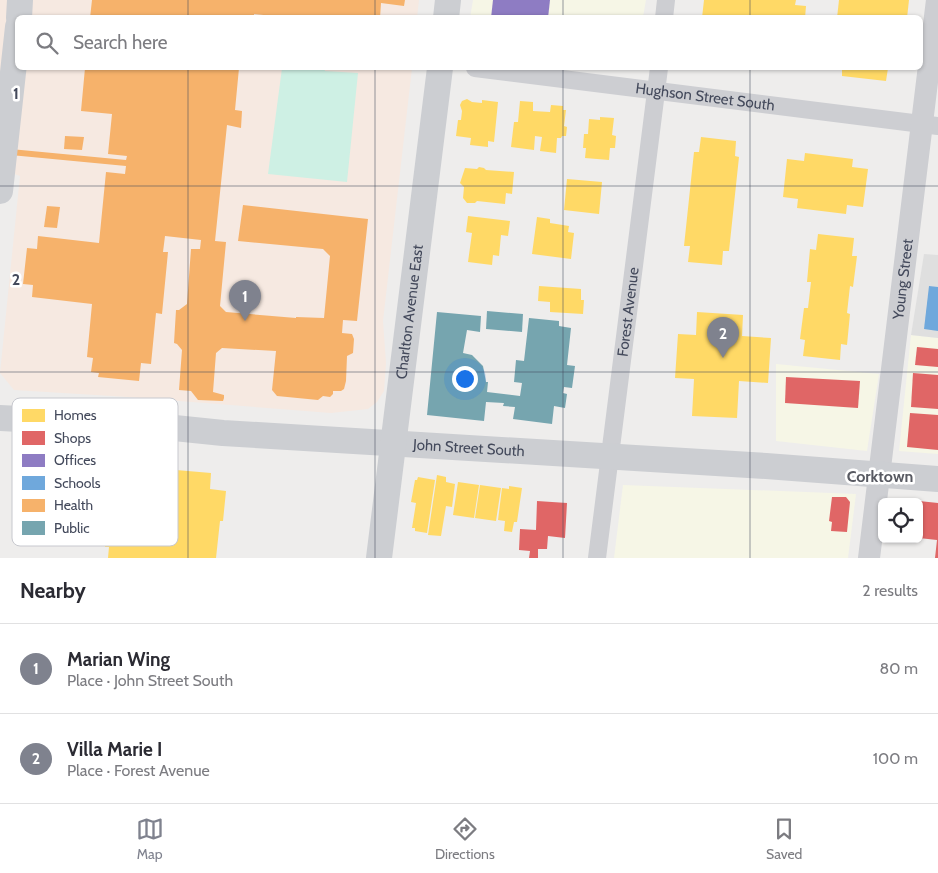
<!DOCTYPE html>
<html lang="en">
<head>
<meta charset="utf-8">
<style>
	body { margin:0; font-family:Cabin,sans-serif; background:#f2f2f3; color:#2b2b33 }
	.controls { position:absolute; right:15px; bottom:15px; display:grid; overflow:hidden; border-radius:8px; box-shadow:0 1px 4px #0004 }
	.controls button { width:45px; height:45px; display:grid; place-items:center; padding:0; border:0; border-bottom:1px solid #e1e1e2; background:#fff; color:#2b2b33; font:25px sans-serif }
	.you { position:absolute; left:464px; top:378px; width:18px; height:18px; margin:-12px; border:4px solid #fff; border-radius:50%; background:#1a73e8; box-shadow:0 0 0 8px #1a73e833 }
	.badge { display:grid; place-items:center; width:32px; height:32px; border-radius:50%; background:#7f828e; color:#fff; font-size:16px; font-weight:700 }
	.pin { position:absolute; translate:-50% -41px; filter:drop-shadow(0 1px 2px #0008) }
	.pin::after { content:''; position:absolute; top:26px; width:18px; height:15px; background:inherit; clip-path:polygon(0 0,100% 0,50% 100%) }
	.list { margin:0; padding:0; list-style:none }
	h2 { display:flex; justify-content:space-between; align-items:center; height:65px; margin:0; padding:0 20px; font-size:21px }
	h2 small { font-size:16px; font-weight:400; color:#7c7c81 }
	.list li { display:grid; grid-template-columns:32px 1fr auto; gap:15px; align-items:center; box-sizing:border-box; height:90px; padding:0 20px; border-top:1px solid #e1e1e2 }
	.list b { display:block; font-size:19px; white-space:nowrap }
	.list p { margin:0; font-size:16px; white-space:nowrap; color:#7c7c81 }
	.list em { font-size:16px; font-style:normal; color:#7c7c81 }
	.icon { flex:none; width:28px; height:28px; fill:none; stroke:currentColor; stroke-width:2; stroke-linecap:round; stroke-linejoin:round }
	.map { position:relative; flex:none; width:938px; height:558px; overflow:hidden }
	.search { position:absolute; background:#fff; box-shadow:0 1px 4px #0004; left:15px; right:15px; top:15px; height:55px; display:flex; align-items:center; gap:12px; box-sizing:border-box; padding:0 18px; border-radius:8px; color:#7c7c81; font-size:19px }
	.sheet { height:245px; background:#fff }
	nav { display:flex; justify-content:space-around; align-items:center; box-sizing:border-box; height:70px; border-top:1px solid #e1e1e2; background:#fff; font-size:14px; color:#7c7c81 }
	nav a { display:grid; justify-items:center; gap:2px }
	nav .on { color:#7f828e }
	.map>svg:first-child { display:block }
	.commercial { fill:#f6f6e6 }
	.education { fill:#dfdfdf }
	.medical { fill:#f6e9e1 }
	.green { fill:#cef0e4 }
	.homes { fill:#ffd966 }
	.shops { fill:#e06666 }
	.offices { fill:#8e7cc3 }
	.schools { fill:#6fa8dc }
	.health { fill:#f6b26b }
	.public { fill:#76a5af }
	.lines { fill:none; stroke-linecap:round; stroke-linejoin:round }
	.minor { stroke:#cdced2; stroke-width:18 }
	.tertiary { stroke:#cdced2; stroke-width:22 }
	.secondary { stroke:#ccced2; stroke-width:26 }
	.grid { fill:none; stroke:#43495b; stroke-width:1; stroke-opacity:0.55 }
	.labels { text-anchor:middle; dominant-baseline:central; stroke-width:5; stroke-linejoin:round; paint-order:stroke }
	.street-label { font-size:15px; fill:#43495b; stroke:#fff }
	.neighbourhood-label { font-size:16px; font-weight:bold; fill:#585a62; stroke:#fff }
	.key { fill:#fff; stroke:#c7c8ce; stroke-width:1 }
	.key-label { font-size:14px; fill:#43495b }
	.grid-label { font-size:16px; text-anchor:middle; font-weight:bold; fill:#43495b; stroke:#fff; stroke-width:5; stroke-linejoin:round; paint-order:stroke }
</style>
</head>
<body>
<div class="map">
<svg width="938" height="558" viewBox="0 0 938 558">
	<rect width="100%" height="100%" fill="#eeedec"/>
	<!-- commercial -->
	<g class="commercial">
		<path d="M473,0H646L643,17L470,18Z"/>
		<path d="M911,335L938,338V454L899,451Z"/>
		<path d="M776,364L879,374L867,451L776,441Z"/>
		<path d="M623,485L856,494L848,558H614Z"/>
	</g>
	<!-- education -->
	<path class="education" d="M924,254L938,255V338L911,335Z"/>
	<!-- medical -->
	<path class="medical" d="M0,0H419L417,18H18V68H412L383,321L386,363L384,391L377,402L368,409L331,413L128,397L14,390L0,373L20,176L0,169Z"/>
	<!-- green -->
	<path class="green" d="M282,68H324L325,71L358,73L347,182L268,174Z"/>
	<!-- homes -->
	<g class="homes">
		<path d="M704,0H796L795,5L806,6L805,18H702Z"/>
		<path d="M839,0H909L907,18H837Z"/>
		<path d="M842,68H888L886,81L842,76Z"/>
		<path d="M467,99L472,102L482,103V100L498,102L494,142L488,141V147L470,145L471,138L456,136L458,120H461L462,111L460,105L462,101Z"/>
		<path d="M520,101L533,102V111L550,112L551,105L563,106V110H566L564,126L567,127L566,136H562L561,138H557L556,153L540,151L542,137L535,136L534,150L511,147L514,122H518Z"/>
		<path d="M600,117L614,118L612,135L616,136L615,148H610L609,160L585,158L586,148H583L584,134H588L589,119L600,120Z"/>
		<path d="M701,137L736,141L735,156L739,157L729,251H723L722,265L688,262L690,246H684L694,152H699Z"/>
		<path d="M805,153L853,159L852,167L868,169L863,207L847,205L846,214L797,208L798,199L783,197L787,159L804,161Z"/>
		<path d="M479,167L484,168L486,170L514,172L512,194L506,193L505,204L477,201L475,203H467L463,198L464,187L460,183L465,168L477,169Z"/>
		<path d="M567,179L602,182L599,214L564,210Z"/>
		<path d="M468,216L510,221L508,236L501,235L499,256L493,255L492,265L468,262L472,233L466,232Z"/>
		<path d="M537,217L550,219V223L569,226L568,232L574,233L571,259L532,254Z"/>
		<path d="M818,234L854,238L852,256H857L853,287L850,286L847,313L850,314L847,345L841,344L840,360L803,356L805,340L800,339L804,308H808L811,282H807L810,249L816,250Z"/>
		<path d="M539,286L581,289V300H584L583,314L550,312V302L538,301Z"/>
		<path d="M697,312L743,315L742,336L771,338L768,383L739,381L737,418L692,416L694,379L675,378L678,334L696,335Z"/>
		<path d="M71,461L211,473L210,489L226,491L223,521H220L216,558H108L109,547H105L108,510L54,506L57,465L71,466Z"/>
		<path d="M437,475L446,477V482L455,484L452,507L446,506L441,536L428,535Z"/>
		<path d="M418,477L435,480L427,533L415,531V528H412L416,503L411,502L415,480H417Z"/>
		<path d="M458,482L479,485L474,518L453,515Z"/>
		<path d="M480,485L501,488L496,521L475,518Z"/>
		<path d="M509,486L522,488L517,522H514L512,532L504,531L505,521L498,520L502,488L509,489Z"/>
	</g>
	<!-- shops -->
	<g class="shops">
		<path d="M917,347L938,349V367L915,365Z"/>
		<path d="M913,373L938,375V409L911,407Z"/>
		<path d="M786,377L860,381L858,408L785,403Z"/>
		<path d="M910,413L938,415V450L907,447Z"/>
		<path d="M832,497H846L850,502L847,532L831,531L832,522L829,521Z"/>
		<path d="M537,501L567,503L565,538L548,536L547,549H538V558H529L530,551L519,550L520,529L536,530Z"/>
		<path d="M919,501L938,503V558H935L937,540L919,538Z"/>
	</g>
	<!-- offices -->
	<path class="offices" d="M493,0H550L548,18H491Z"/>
	<!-- schools -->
	<path class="schools" d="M929,286L938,287V331L924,329Z"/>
	<!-- health -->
	<g class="health">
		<path d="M92,0H405L404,6L381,3L380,18H292L254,14V18H90Z"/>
		<path d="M85,68H239L235,110L242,111L241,128L227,125L215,241L226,242L220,306L226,312L296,318V317L324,318L330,256L323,249L238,241L243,205L368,219L357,321L343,320L342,333L352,334L354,339L353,353L347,356L346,381L344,389L341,391H333V394L330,397L323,396L318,400L277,396L272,390L276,351L222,348L216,353L213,392L224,395V398L223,401L198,400L191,391L179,390L182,350L177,344L174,343L176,310H179L187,304L191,249H200L201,240L165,236L163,252H168L162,314L156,313L151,364L141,363L139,381L98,377L99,373L91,372L93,358L87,357L92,304L32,297L33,285L23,284L27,248L37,249L38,236L99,243L106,172L125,174L126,166L0,154V148L126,160L127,156L108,154L112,114L81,111Z"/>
		<path d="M65,136L84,137L82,150L64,149Z"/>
		<path d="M47,206L60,207L57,228L44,227Z"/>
	</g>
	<!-- public -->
	<g class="public">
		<path d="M487,311L523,314L522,332L486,329Z"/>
		<path d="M437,312L481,316L480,332L467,330L463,353L472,355L483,366L486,382H488L487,392L520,396L522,383L514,382L516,360L524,361L529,318L559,321V326L571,328L567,365L575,366L572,388L564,387L563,393L567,394L565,408L554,406L552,424L513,419L515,407L503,406L504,403L486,402L484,421L427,415Z"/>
	</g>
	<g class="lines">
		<!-- minor -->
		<g class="minor">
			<path d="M664,18L666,0"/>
			<path id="s1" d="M475,68L938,126"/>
			<path id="s2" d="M597,558L659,68"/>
		</g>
		<!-- tertiary -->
		<path class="tertiary" id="s3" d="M869,558L937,0"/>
		<!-- secondary -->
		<g class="secondary">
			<path d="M19,18L20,0"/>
			<path d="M446,18L448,0"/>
			<path d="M0,191L18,27"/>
			<path id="s4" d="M0,418L155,426L223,433L766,466L938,479"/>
			<path id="s5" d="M379,558L440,68"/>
		</g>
	</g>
	<!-- grid -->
	<path class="grid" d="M188,0V18M375,0V18M563,0V18M750,0V18M188,68V558M375,68V558M563,68V558M750,68V558M0,186H938M0,372H938"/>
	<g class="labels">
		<!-- street labels -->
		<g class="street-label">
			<text stroke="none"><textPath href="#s1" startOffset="232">Hughson Street South</textPath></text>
			<text stroke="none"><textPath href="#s3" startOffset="281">Young Street</textPath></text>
			<text stroke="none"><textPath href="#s5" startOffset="248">Charlton Avenue East</textPath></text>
			<text stroke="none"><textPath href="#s2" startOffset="248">Forest Avenue</textPath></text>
			<text stroke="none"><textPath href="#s4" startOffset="470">John Street South</textPath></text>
		</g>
		<!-- neighbourhood labels -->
		<g class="neighbourhood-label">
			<text x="880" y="476">Corktown</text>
		</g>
	</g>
	<!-- legend -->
	<rect x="12" y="398" width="166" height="148" rx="8" class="key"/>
	<rect x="22" y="409" width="23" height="13" fill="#ffd966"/>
	<rect x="22" y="431" width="23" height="14" fill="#e06666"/>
	<rect x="22" y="454" width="23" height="13" fill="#8e7cc3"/>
	<rect x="22" y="476" width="23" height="14" fill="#6fa8dc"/>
	<rect x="22" y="499" width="23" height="13" fill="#f6b26b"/>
	<rect x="22" y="521" width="23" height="14" fill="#76a5af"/>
	<g class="key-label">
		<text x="54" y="420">Homes</text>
		<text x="54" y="443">Shops</text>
		<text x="54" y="465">Offices</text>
		<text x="54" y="488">Schools</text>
		<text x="54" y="510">Health</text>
		<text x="54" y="533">Public</text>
	</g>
	<g class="grid-label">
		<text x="16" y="99">1</text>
		<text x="16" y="285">2</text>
	</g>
</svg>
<div class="controls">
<button><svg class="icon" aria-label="locate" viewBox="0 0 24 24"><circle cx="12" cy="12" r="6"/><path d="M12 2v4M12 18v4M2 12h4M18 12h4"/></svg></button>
</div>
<div class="you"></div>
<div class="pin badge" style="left:245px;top:321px">1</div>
<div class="pin badge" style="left:723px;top:358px">2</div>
<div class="search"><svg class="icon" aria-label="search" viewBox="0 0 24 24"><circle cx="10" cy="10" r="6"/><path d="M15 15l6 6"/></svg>Search here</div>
</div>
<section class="sheet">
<h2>Nearby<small>2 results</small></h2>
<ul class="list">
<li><span class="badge">1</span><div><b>Marian Wing</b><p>Place · John Street South</p></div><em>80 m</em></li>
<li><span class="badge">2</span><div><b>Villa Marie I</b><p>Place · Forest Avenue</p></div><em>100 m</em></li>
</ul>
</section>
<nav>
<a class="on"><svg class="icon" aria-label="map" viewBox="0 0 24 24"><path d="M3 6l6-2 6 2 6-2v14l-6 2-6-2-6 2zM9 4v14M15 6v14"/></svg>Map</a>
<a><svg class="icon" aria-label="directions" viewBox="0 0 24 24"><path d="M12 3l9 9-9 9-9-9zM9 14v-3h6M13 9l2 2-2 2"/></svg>Directions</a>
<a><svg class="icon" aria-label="saved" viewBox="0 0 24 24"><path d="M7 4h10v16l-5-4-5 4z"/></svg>Saved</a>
</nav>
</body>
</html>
